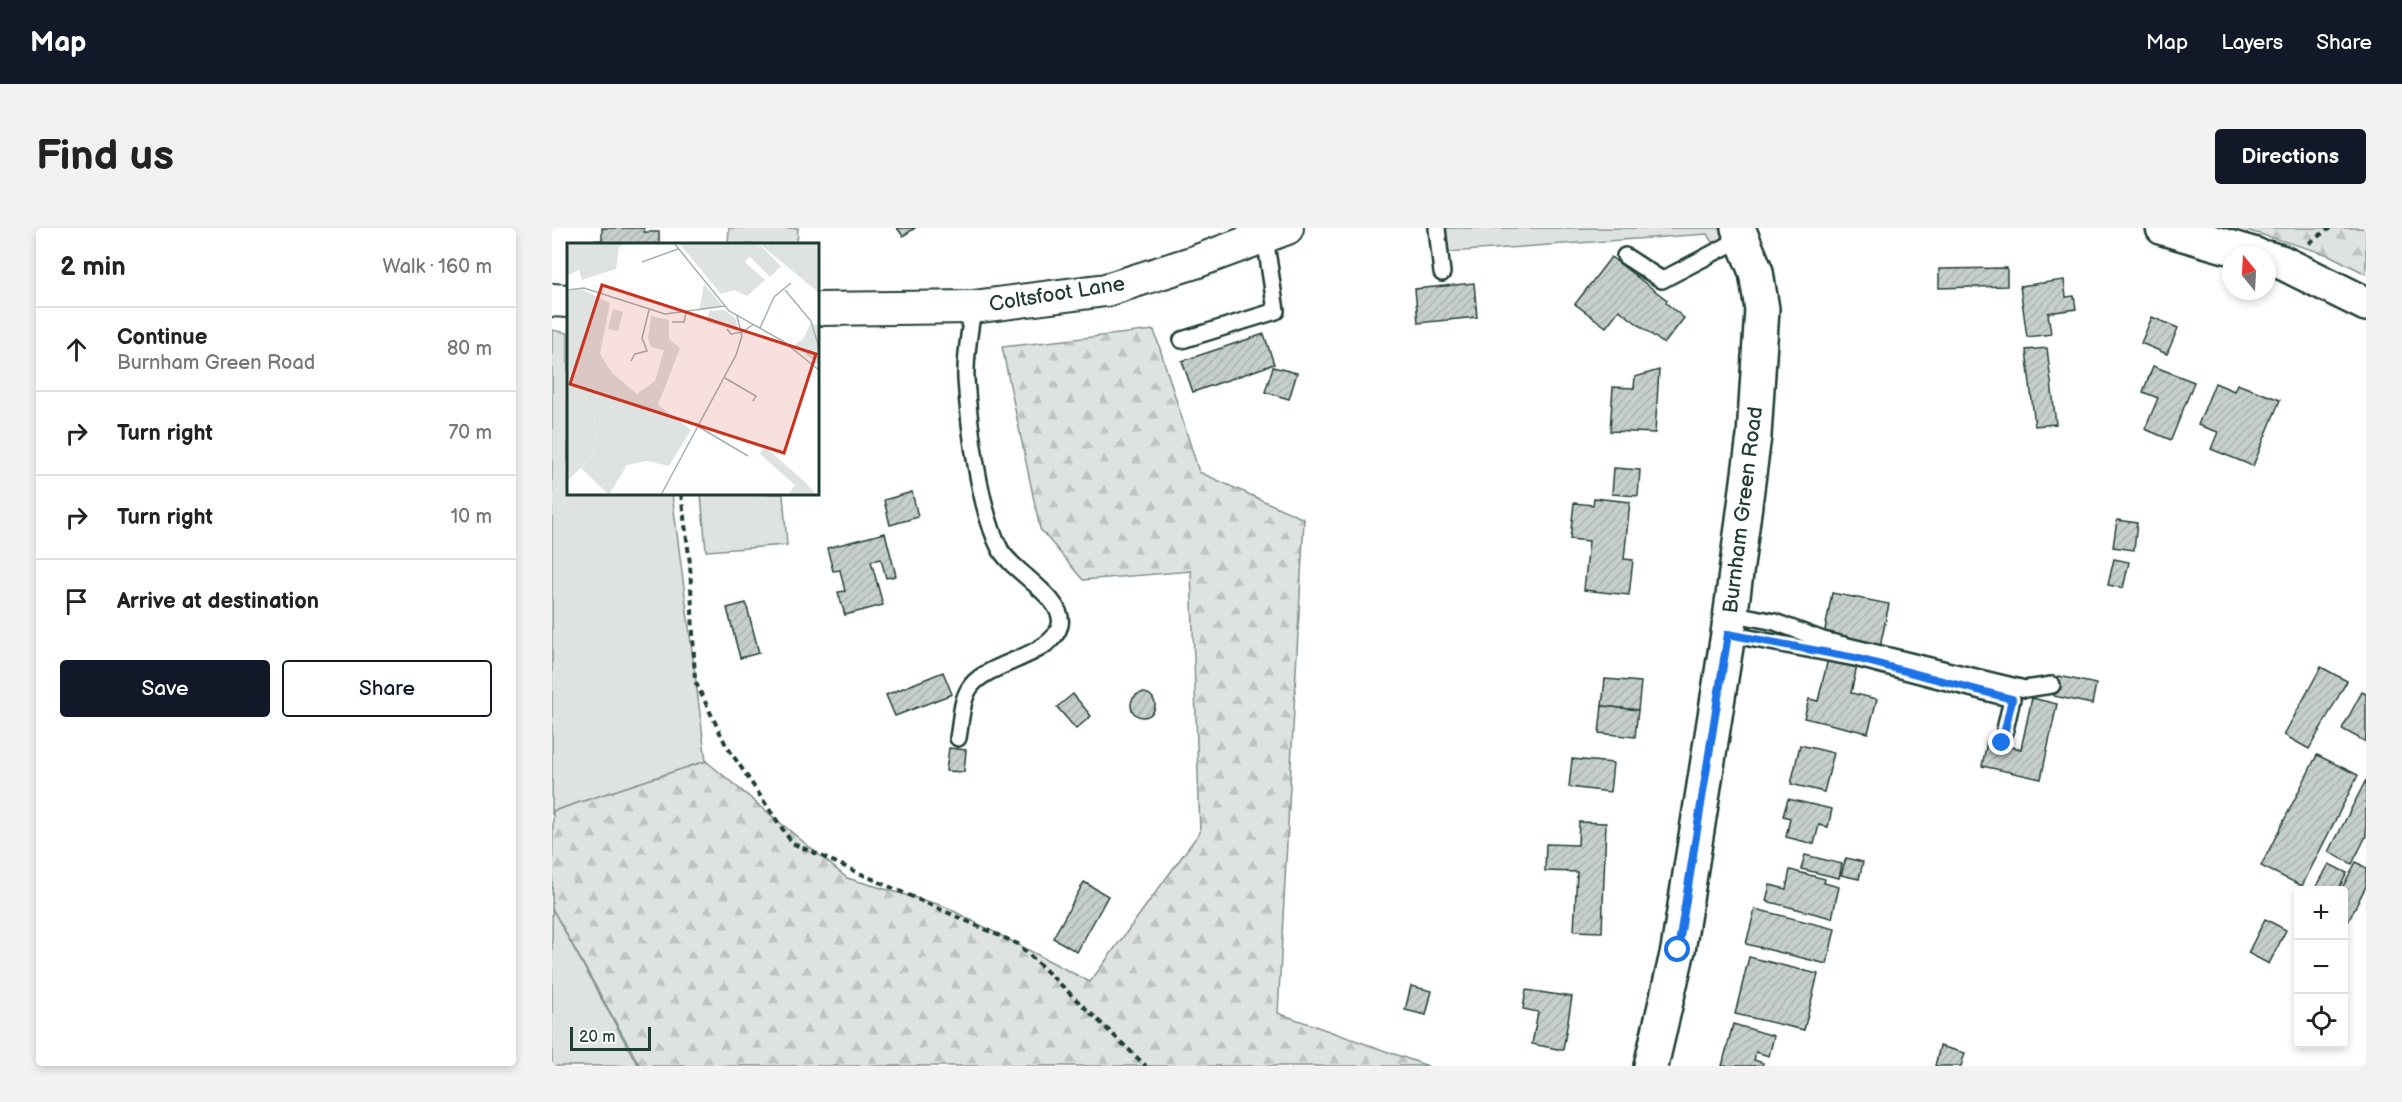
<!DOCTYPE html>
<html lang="en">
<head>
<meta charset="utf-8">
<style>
	body { margin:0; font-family:"Balsamiq Sans",sans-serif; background:#f2f2f2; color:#222 }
	.controls { position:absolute; right:18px; bottom:18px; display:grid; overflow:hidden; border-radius:6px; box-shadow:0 3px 9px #0003 }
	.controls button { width:54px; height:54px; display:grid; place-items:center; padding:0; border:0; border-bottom:2px solid #e0e0e0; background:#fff; color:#222; font:30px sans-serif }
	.compass { position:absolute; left:1670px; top:18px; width:54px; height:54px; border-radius:50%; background:#fff; box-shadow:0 3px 9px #0003; rotate:342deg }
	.scale { position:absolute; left:18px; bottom:15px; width:81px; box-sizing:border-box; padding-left:6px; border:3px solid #1f3d34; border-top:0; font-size:16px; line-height:21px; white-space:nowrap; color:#1f3d34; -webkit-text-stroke:4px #fff; paint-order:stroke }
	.stop { position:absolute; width:18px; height:18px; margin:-14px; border:4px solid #1a73e8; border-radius:50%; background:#fff }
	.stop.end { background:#1a73e8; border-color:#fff; box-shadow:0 2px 6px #0008 }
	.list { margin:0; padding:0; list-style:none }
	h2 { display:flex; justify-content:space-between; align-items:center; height:78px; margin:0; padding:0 24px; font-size:26px }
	h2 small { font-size:20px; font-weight:400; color:#767676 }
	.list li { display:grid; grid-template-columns:39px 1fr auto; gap:18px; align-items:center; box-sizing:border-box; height:84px; padding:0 24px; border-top:2px solid #e0e0e0 }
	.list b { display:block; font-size:22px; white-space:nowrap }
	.list p { margin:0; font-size:20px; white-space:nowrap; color:#767676 }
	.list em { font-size:20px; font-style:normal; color:#767676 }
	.actions { display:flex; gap:12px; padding:18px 24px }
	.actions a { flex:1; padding:14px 0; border:2px solid #111827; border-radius:6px; text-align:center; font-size:21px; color:#111827 }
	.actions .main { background:#111827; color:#fff }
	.icon { flex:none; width:33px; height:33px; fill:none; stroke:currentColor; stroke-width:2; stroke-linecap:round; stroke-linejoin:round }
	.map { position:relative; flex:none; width:1814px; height:838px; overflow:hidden; border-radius:6px }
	header { display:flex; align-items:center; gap:36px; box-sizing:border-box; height:84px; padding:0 30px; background:#111827; color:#fff }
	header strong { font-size:28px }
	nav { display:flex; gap:33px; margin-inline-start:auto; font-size:21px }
	.intro { display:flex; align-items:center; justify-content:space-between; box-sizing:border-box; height:144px; padding:0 36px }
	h1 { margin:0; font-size:42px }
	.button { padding:15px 27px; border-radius:6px; background:#111827; color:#fff; font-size:21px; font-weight:700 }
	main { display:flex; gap:36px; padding:0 36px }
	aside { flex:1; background:#fff; border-radius:6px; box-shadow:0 3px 9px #0003 }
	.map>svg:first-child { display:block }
	.grass { fill:#dee3e2; stroke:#7e908b; stroke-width:1.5 }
	.forest { fill:url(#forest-firs); stroke:#7e908b; stroke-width:1.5 }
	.building { fill:url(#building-hatch); stroke:#1f3d34; stroke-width:1.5 }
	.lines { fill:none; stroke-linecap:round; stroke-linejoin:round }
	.lane-casing { stroke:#1f3d34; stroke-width:20 }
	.street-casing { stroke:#1f3d34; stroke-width:36 }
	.secondary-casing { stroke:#1f3d34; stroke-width:38 }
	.path { stroke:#1f3d34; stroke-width:4; stroke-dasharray:6 4.5; stroke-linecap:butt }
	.lane { stroke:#fff; stroke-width:15 }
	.street { stroke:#fff; stroke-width:32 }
	.secondary { stroke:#fff; stroke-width:33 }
	.route { stroke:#1a73e8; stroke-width:8 }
	.labels { text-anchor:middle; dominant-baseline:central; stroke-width:6; stroke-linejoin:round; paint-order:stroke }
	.street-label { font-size:21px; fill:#1f3d34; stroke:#fff }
	.inset-road { fill:none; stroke:#a5b1ae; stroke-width:1.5 }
	.view { fill:#c8321e; fill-opacity:0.15; stroke:#c8321e; stroke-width:3 }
	.inset-edge { fill:none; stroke:#1f3d34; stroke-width:3 }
</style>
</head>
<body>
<header>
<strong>Map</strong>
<nav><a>Map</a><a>Layers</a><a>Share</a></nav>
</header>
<div class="intro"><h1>Find us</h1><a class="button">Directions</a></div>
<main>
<aside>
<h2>2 min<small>Walk · 160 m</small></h2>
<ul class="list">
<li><svg class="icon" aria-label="ahead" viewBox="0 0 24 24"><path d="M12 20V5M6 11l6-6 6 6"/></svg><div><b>Continue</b><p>Burnham Green Road</p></div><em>80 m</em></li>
<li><svg class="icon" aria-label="right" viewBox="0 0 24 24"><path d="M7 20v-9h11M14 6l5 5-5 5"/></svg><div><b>Turn right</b></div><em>70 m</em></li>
<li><svg class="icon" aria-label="right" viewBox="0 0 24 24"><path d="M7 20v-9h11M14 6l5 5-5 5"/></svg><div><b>Turn right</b></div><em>10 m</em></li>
<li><svg class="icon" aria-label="arrive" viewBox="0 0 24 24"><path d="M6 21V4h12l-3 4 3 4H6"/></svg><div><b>Arrive at destination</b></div></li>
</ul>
<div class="actions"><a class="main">Save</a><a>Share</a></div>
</aside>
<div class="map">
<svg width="1814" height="838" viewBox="0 0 1814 838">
	<defs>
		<pattern id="forest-firs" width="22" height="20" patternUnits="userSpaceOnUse" patternTransform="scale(1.5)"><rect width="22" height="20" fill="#dee3e2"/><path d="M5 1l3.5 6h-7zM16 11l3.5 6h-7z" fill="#bec4c2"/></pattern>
		<pattern id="building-hatch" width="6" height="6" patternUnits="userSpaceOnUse" patternTransform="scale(1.5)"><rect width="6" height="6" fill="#c7cfcc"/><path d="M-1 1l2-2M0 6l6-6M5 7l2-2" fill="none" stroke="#aab3b0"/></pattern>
	</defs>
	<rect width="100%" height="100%" fill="#fff"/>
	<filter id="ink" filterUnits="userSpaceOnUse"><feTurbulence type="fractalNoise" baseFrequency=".0167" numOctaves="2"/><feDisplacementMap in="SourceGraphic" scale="12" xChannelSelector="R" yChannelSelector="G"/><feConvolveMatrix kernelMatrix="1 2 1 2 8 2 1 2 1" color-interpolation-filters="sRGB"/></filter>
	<g filter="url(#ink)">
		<!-- grass -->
		<g class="grass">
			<path d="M177,0H246L245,16H176Z"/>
			<path d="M893,0H1172L1176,8L1161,16L1155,6L897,24Z"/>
			<path d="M0,102L16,105V266H120L154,533L1,583L0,587Z"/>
			<path d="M149,266H231L235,317L154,323Z"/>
			<path d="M0,680L84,834L88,838H0Z"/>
		</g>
		<!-- forest -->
		<g class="forest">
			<path d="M1688,0H1814V46L1777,27Z"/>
			<path d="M602,102L647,244L752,291L726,785L876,838H88L0,680L1,583L154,533L295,650L392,678L538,754L648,604L639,343L531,352L488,301L450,119Z"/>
		</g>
		<!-- building -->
		<g class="building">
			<path d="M50,0H92V4H107V16H39V13L50,12Z"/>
			<path d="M345,0H363L351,8Z"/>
			<path d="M1059,29L1115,72L1114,75L1132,90L1112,116L1067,82L1054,99L1023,76Z"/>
			<path d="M1455,40V58L1387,60V41Z"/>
			<path d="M1512,52L1514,69L1522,68L1524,81L1496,85L1499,106L1475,109L1468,58Z"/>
			<path d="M922,55L925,89L866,95L863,61Z"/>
			<path d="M1600,89L1626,100L1615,126L1589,115Z"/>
			<path d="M712,106L722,136L641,164L630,133Z"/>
			<path d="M1495,120L1504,196L1483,198L1474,122Z"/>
			<path d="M1601,138L1642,154L1619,212L1593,201L1606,170L1591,164Z"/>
			<path d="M721,139L745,145L737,171L713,164Z"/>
			<path d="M1107,142L1103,205L1058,203L1061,159L1082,160L1083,149Z"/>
			<path d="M1663,155L1682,163L1685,156L1728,172L1701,238L1659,221L1666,204L1646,197Z"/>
			<path d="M1062,240L1088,242L1086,268L1060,266Z"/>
			<path d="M360,264L366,289L338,297L332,272Z"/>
			<path d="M1042,270L1078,274L1072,331L1081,332L1077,367L1032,362L1037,313L1018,311L1022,275L1041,277Z"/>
			<path d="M1565,292L1585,295L1582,322L1561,319Z"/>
			<path d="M333,305L344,348L334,350L329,331L319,333L331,377L293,387L286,364L293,363L288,342L281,343L275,320Z"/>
			<path d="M1562,331L1577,334L1571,360L1556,357Z"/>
			<path d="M1280,365L1337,376L1328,419L1272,407Z"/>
			<path d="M194,375L207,425L188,430L175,380Z"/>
			<path d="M1276,431L1305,438L1299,465L1325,471L1316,505L1252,490L1257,471L1266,473Z"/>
			<path d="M1769,439L1795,453L1757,521L1732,507Z"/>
			<path d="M391,444L400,466L343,488L334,467Z"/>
			<path d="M1507,448L1544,456L1540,476L1502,468Z"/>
			<path d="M1053,451L1089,454L1086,482L1050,478Z"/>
			<path d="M1810,464L1814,466V514L1790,501Z"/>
			<circle cx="591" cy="477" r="12"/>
			<path d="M521,466L539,488L524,501L505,479Z"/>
			<path d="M1480,470L1505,476L1489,551L1430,538L1435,514L1469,521Z"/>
			<path d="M1050,478L1086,482L1083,509L1047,505Z"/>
			<path d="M1248,517L1282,525L1272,564L1239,556Z"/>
			<path d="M397,520L414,522L412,544L394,543Z"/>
			<path d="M1765,527L1806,547L1750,658L1709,638Z"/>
			<path d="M1020,531L1061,535L1058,564L1017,559Z"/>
			<path d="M1814,552V608L1800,636L1777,624Z"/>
			<path d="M1236,571L1280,581L1276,599L1267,597L1262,616L1234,609L1238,590L1231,588Z"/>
			<path d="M1027,594L1054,595L1050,704L1022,703L1025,644L993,643L994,616L1026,617Z"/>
			<path d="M1253,627L1290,636L1287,650L1249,641Z"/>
			<path d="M1294,630L1311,634L1307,651L1289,647Z"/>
			<path d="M1804,634L1814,640V658L1792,702V662H1789Z"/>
			<path d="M1777,636L1795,645L1786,662H1763Z"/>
			<path d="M1238,642L1273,651L1272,655L1287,659L1280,690L1214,673L1218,657L1234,661Z"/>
			<path d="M532,654L556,668L525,724L501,710Z"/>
			<path d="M1203,681L1283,701L1275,736L1194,716Z"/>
			<path d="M1713,691L1734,702L1717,736L1696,725Z"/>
			<path d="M1197,729L1266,746L1252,802L1183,786Z"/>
			<path d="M859,758L880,763L874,787L853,782Z"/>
			<path d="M974,762L1020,769L1011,822L980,816L986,784L971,781Z"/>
			<path d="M1181,796L1222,808L1217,828L1204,824L1202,832L1211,835L1210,838H1170Z"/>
			<path d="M1388,818L1413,825L1409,838H1383Z"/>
		</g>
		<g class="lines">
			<defs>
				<g id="lane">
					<path d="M885,0L890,45"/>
					<path d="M1073,28L1110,52L1192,9"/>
					<path d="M630,112L724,83L713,9"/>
					<path d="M1178,385L1223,394L1271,412L1473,461L1500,457"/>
					<path d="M1176,406L1303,430L1460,471L1450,515"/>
					<path d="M406,510C409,495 409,473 417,461C432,434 500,430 508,397C514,371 459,343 448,321C427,280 417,198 414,151C413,128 418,102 421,79"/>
				</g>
				<g id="street">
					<path d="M0,72L16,73"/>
					<path d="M266,81L421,79L554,62L643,34L735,0"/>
				</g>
				<g id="secondary">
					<path d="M1611,0L1704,27"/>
					<path d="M1715,30L1729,34L1814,76"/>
					<path d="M1099,838L1126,722L1176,406L1202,208L1210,81L1204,44L1186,0"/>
				</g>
			</defs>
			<!-- lane casing -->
			<use href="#lane" class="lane-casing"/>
			<!-- street casing -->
			<use href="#street" class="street-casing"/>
			<!-- secondary casing -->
			<use href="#secondary" class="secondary-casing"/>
			<!-- path -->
			<g class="path">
				<path d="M1757,15L1778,0"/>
				<path d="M129,266L138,335L143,453L174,517L240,615L466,716L594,838"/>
			</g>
			<!-- lane -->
			<use href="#lane" class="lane"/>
			<!-- street -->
			<use href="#street" class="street"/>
			<!-- secondary -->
			<use href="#secondary" class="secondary"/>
		</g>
	</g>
	<g class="lines" filter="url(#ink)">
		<!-- route -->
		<path class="route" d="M1126,722L1176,406L1303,430L1460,471L1450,515"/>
	</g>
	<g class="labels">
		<!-- street labels -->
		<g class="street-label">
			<text transform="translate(505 66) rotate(-9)">Coltsfoot Lane</text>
			<text transform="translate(1191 282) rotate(-83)">Burnham Green Road</text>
		</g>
	</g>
	<!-- overview -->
	<g transform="translate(15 15)">
		<rect width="252" height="252" fill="#fff"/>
		<path d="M0,0H59L52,4L49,26L15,37L12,27L0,33ZM112,0H252V50L193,1L178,19L198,37L180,53L167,47L154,51ZM193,2L214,23L203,34L182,13ZM137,41L154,61V63L132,68ZM14,46L43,60L33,111H13V143L27,173L29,198L25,214L0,238V48ZM46,66L56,69L51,88L41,86ZM157,67L169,76L171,88L140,79L142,68Z" fill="#dee3e2"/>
		<path d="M84,73L102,77V96L113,105L91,162L124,187L102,223L80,218L60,222L42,252L14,225L25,214L29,198L27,173L13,143L9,118L13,111H33L45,130L70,151L88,138L97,107L84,104L81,96ZM244,80L252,83V122L227,102L236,96ZM197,203L238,239L250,252H221L228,242L193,211Z" fill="#dee3e2"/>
		<path class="inset-road" d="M107,0L162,68L216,98L252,127M75,19L111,6M0,47L17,45L98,71L158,63M218,47L244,78L252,105M105,79H117L119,70M193,85L207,54L224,40M160,86L164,91L175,89L187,81M64,118L68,111L80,108L75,95L82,67M158,135L189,153L186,158M132,184L181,213M94,252L169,112L175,93L170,73"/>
		<path class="view" d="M35,42L249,111L217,210L3,141Z"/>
		<rect width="252" height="252" class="inset-edge"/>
	</g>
</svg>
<div class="controls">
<button>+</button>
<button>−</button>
<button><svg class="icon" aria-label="locate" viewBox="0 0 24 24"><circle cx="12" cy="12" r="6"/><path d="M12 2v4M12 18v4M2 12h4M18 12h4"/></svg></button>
</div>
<svg class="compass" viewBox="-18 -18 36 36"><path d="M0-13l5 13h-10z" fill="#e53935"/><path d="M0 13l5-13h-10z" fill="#767676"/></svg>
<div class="scale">20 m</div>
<div class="stop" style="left:1126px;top:722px"></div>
<div class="stop end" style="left:1450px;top:515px"></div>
</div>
</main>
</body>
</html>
